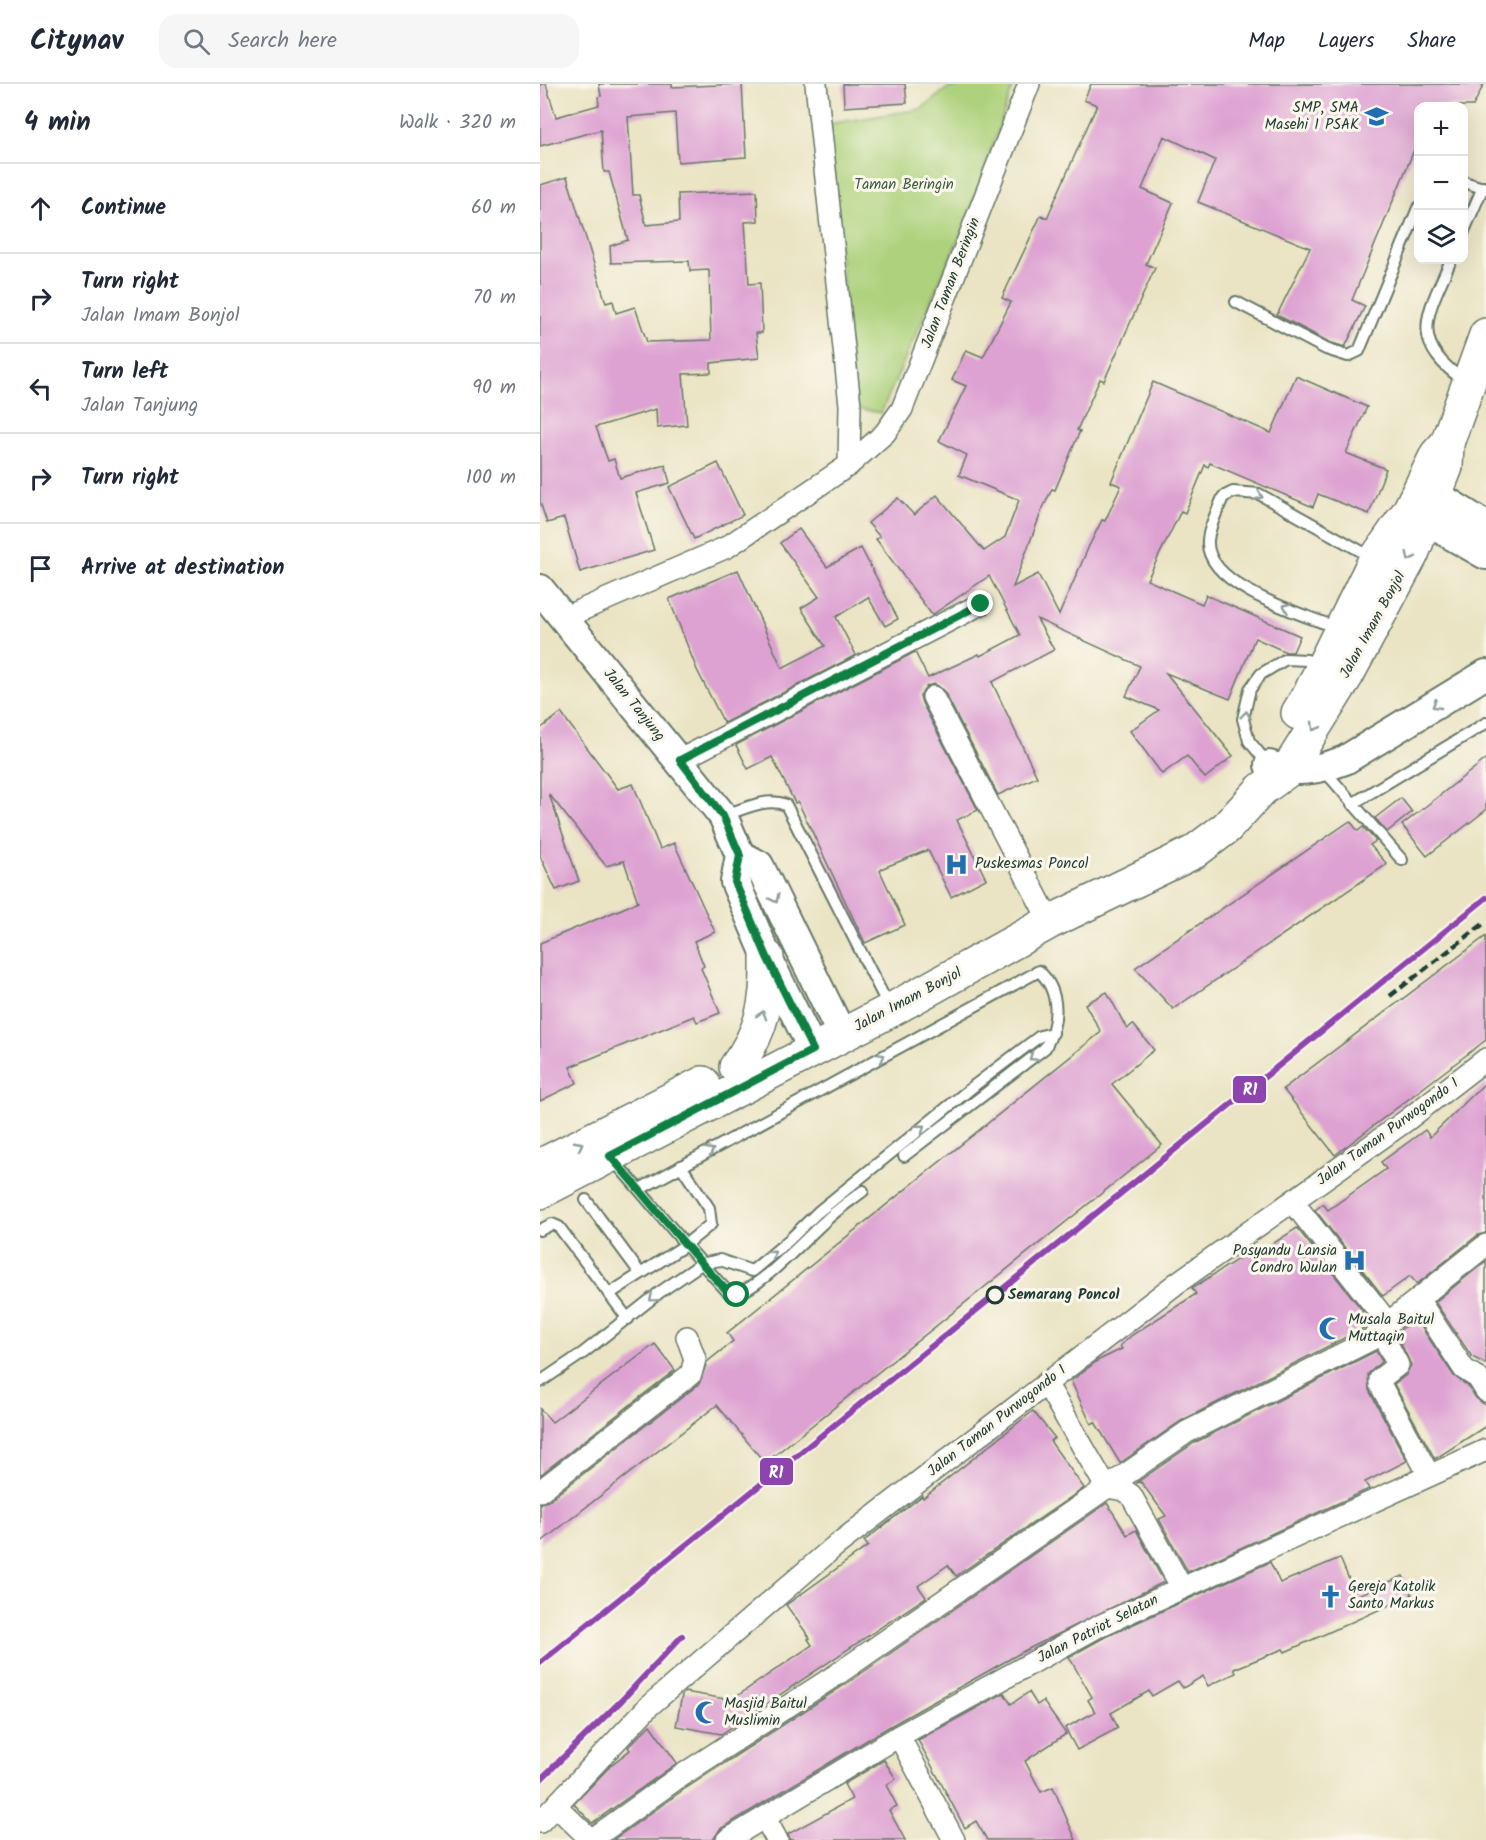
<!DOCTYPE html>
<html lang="en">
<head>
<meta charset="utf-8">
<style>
	body { margin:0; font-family:Kalam,sans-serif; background:#f6f6f7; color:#1f2937 }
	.controls { position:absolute; right:18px; top:18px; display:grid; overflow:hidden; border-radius:12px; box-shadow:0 6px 24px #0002 }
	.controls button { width:54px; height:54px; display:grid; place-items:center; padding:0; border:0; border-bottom:2px solid #e0e1e3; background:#fff; color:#1f2937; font:30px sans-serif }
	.stop { position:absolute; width:18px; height:18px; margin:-14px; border:4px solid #0b8043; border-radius:50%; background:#fff }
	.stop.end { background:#0b8043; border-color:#fff; box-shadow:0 2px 6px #0008 }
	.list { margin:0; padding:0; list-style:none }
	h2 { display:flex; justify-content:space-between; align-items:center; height:78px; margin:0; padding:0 24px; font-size:26px }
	h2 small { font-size:20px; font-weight:400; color:#747a83 }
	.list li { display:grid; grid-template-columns:39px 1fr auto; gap:18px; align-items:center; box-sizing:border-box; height:90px; padding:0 24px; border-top:2px solid #e0e1e3 }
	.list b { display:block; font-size:22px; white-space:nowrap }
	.list p { margin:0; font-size:20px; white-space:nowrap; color:#747a83 }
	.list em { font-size:20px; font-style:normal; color:#747a83 }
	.icon { flex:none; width:33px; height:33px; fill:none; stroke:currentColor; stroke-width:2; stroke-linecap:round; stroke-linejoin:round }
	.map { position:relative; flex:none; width:946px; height:1756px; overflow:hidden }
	header { display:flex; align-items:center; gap:36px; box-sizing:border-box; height:84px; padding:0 30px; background:#fff; border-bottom:2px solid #e0e1e3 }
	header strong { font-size:28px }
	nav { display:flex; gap:33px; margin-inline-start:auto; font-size:21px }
	.search { width:420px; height:54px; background:#f6f6f7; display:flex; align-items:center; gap:15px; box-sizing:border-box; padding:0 21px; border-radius:18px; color:#747a83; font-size:22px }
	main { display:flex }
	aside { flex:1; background:#fff }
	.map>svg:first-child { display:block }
	.green { fill:#add17b; stroke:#668758; stroke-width:1.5 }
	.building { fill:#dda1d2 }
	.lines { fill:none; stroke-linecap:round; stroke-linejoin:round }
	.lane-casing { stroke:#676; stroke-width:14 }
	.street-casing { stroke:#676; stroke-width:24 }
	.secondary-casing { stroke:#676; stroke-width:32 }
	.primary-casing { stroke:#676; stroke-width:36 }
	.lane { stroke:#fff; stroke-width:10 }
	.street { stroke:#fff; stroke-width:21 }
	.secondary { stroke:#fff; stroke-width:28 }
	.primary { stroke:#fff; stroke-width:33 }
	.rail { stroke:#1f3d34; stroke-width:4.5; stroke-dasharray:9 4.5; stroke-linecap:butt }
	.rail-1-casing { stroke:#fbf7ec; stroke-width:10 }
	.rail-1 { stroke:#8e44ad; stroke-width:6 }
	.oneway { stroke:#8f9e9a }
	.route { stroke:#0b8043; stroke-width:8 }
	.stop-dot { fill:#fbf7ec; stroke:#1f3d34; stroke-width:3 }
	.labels { text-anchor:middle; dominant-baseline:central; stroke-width:6; stroke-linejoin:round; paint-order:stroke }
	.poi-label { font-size:15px; fill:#1f3d34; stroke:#fbf7ec; text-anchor:start }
	.park-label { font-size:15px; fill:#3b5b42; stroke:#fbf7ec }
	.street-label { font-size:15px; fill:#1f3d34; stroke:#fbf7ec }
	.stop-label { font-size:15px; font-weight:bold; fill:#1f3d34; stroke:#fbf7ec; text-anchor:start }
	.line-badge { stroke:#fbf7ec; stroke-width:2 }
	.badge-label { font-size:16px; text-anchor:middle; font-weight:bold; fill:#fff }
</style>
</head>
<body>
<header>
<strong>Citynav</strong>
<div class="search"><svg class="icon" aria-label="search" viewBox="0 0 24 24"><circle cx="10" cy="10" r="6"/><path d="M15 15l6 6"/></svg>Search here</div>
<nav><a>Map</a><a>Layers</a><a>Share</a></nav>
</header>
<main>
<aside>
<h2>4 min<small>Walk · 320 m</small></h2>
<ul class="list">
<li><svg class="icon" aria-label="ahead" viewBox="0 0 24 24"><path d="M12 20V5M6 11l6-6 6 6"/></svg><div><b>Continue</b></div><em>60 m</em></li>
<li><svg class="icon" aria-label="right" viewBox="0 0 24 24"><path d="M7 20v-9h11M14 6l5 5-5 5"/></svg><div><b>Turn right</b><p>Jalan Imam Bonjol</p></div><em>70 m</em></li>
<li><svg class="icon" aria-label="left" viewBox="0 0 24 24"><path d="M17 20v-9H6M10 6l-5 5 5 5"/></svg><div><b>Turn left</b><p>Jalan Tanjung</p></div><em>90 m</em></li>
<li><svg class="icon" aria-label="right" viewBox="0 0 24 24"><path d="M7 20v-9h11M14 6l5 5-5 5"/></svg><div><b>Turn right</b></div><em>100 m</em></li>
<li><svg class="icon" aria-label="arrive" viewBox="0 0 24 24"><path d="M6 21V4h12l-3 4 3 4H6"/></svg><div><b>Arrive at destination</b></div></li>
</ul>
</aside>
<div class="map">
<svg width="946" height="1756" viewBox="0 0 946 1756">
	<rect width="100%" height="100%" fill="#fbf7ec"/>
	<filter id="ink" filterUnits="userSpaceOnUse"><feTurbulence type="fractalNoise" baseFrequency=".0167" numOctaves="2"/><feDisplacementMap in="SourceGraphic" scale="12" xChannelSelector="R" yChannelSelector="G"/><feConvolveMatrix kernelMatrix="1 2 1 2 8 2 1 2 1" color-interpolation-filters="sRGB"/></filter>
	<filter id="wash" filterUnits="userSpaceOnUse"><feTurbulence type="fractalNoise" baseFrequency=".008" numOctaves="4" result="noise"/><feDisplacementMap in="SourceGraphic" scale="24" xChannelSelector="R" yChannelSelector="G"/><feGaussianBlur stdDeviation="1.35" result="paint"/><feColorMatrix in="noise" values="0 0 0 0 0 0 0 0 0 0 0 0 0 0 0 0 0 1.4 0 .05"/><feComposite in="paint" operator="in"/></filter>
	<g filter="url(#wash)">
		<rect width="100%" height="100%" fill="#eae4c4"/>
		<!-- green -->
		<path class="green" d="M435,0H474L426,138L341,329L315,324L288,40L381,25L408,4Z"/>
		<g id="blocks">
			<!-- building -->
			<g class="building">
				<path d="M0,0H6L16,33L59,21L58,13L61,12L59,0H132V3L202,0L206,73L138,78L135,29L88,33L93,111H99L106,141L139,138L138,110L217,107L218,137L205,138L209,200L220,199L222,249H216L219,274L171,279V289L143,290L147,341L117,344L116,325L56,343L68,377L74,375L80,394L125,381L130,399L96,409L114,466L40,488L24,434L7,439L0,418V101L27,93L66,219L73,217L76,229L95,223L107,258L171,256L169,186L150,187L149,177L71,179L70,162L88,156L69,88H64L61,46L0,62Z"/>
				<path d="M303,0H365L367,19L304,23Z"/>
				<path d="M551,0H944L933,22H879V68L874,66L812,216L825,222L805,263L789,258L737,231L770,164L658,118L675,76L624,52L602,105L633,119L606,180L615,184L564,297L560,295L537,346L540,347L515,406L512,405L502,426L473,503L498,490L519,531L549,462L562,436L565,437L581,402L571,398L613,298L731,349L756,292L827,323L806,369L846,385L829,430L778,410L773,423L670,379L668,383L665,381L645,429L641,427L607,496L662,520L666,511L760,552L753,568H746L715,554L690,615L626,589L693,672L665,694L647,672L622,690L590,647L619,626L586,612L600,582L497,535L514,566L452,598L497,693L458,711L404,607L394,600L387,602L380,612L382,619L438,726L417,736L446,795L411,813L388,766L343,784L340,787L365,841L325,859L258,718L255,719L232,673L208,685L196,661L375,568L388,594L439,570L440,572L480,551L449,492L392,531L336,455L340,453L328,439L358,414L374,431L397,411L444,467L465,453L479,416L419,391L427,371L399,357L426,302L412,296L426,266L443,273L471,218L462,214L468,201L501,131L507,134L557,21L544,16Z"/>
				<path d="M178,379L203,431L154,455L129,403Z"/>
				<path d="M259,445L287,483L321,464L358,535L345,542L328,513L296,533L316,571L184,639L157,586L129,515L198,486L242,584L285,562L261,524L279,513L240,459Z"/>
				<path d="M21,629L78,705L93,700L120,765L134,759L175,848L154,857L164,882L161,884L180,929L157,938L154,932L30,983L37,999L0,1017V859L98,818L84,777L66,782L9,710L39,797L16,806L0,772V645Z"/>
				<path d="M946,675V726L887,772L862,741Z"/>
				<path d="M861,714L872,728L847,748L835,734Z"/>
				<path d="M810,737L818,747L823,743L836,757L830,761L847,780L633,925L595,884Z"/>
				<path d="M946,852V956L795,1071L743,1005Z"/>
				<path d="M567,908L587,945L593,940L614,966L572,1000L622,1061L225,1379L177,1321L0,1459V1419L8,1417L159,1300L167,1278L193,1257L187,1249L561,948L545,920Z"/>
				<path d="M946,998V1149L938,1151L877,1200L870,1192L843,1212L775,1126L783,1120L788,1126L846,1085L841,1078L885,1046L890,1053Z"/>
				<path d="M757,1144L823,1227L816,1232L824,1244L641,1337L580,1379L555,1338L551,1340L531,1297L557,1277L582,1265L580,1262L592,1251L656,1210L652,1204L657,1201L714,1165L717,1170Z"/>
				<path d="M946,1177V1280L932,1273L895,1218Z"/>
				<path d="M876,1235L914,1292L929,1303L936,1314L946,1322V1342L895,1375L854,1300L866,1291L871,1281L856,1249Z"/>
				<path d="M115,1260L135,1286L0,1391V1325L12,1338Z"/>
				<path d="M836,1267L842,1277L828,1290L829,1306L867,1377L825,1398L829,1405L648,1488L619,1435L626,1432L601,1398L596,1399L654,1359Z"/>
				<path d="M493,1327L515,1354L510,1357L544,1404L416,1492L408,1481L378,1502L386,1513L181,1650L136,1642L142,1611L145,1608L191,1616L272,1561L268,1555L270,1554L246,1521L328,1462L324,1457L382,1412L383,1414Z"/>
				<path d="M567,1419L587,1451L596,1446L624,1498L484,1567L352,1641L180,1745L173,1756H73L146,1704L306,1600Z"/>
				<path d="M800,1474L816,1512L863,1492L872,1511L745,1568L743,1565L694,1585L696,1589L668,1602L663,1592L643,1604L638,1597L612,1612L609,1607L571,1629L578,1644L537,1666L525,1644L555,1628L548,1616L552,1613L529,1573L565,1553L730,1478L740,1499Z"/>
				<path d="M489,1608L497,1621L503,1617L526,1650L485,1677L501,1708L513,1703L536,1756H447L436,1737L425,1744L378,1656L464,1609L471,1620Z"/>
				<path d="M110,1641L137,1679L52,1739L34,1720L71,1681L90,1666L88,1663Z"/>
				<path d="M344,1676L356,1695L346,1701L357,1722L349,1726L365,1756H250L248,1750L312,1715L304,1700Z"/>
			</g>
		</g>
	</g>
	<g filter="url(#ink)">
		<use href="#blocks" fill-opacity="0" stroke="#676" stroke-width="1.5"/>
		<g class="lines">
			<defs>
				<g id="lane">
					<path d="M924,98L946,105"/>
					<path d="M924,147L943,103"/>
					<path d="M911,176C887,231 867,257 926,298"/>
					<path d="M696,218L786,265L808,272L819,267L878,124"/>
					<path d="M798,544C764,531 664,502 668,456C669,442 678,426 683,413L693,408L719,410L833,474"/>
					<path d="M729,681L709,657L703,635L710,605L721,590L746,575L767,576L780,582"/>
					<path d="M783,685L862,776"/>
					<path d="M812,720L946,639"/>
					<path d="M185,731C204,725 226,713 246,721L349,923"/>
					<path d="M72,1075C113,1120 149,1168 191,1211C216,1209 263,1157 283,1139C295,1127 310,1117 323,1107"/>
					<path d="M100,1105L499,887C521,908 519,939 505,964L364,1072"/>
					<path d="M46,1116L100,1189"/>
					<path d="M0,1146L12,1140L19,1143L88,1235"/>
					<path d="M69,1210L144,1162L171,1140L169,1124L141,1082"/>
					<path d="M0,1298L43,1269L120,1208L161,1180L180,1176L212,1187L248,1157L278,1128L435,1001L500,952L513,949"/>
				</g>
				<g id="street">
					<path d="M276,0L310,321L309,381"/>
					<path d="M23,534L187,463L309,381L345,349L362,325L489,0"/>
					<path d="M393,613L510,838"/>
					<path d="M140,676L441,520"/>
					<path d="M753,1118L848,1239"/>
					<path d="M878,1215L924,1285L938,1294L946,1307"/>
					<path d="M841,1248L858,1281L840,1295V1300L889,1391"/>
					<path d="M506,1299L566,1403"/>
					<path d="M566,1403L584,1406L591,1411L642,1504"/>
					<path d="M0,1407L151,1290L155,1275L147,1253"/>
					<path d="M359,1652L414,1756"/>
					<path d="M16,1722L50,1755"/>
					<path d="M225,1734L237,1756"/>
					<path d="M0,1738L109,1622L294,1463L637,1199L867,1036L946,975"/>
					<path d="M51,1756L139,1693L299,1589L647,1348L832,1255L848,1239L946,1161"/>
					<path d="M187,1756L359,1652L559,1542L946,1366"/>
				</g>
				<g id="secondary">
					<path d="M882,402L946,442"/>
					<path d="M869,427L946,471"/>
					<path d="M0,505L183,732L200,771L195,798L227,873L273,966"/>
					<path d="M729,681C756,690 779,686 805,676L946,590"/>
					<path d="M200,771L219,781L302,951"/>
				</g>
				<g id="primary">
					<path d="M758,629L771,607L835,476L869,427L897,370L907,359L946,251"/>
					<path d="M196,983C223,947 228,916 227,873"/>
					<path d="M0,1082L163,999"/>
					<path d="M0,1108L351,926L510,838L654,768L686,744L722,705L747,687L807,591L872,470L906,383L907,359"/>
				</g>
			</defs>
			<!-- lane casing -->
			<use href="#lane" class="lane-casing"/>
			<!-- street casing -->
			<use href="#street" class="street-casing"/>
			<!-- secondary casing -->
			<use href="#secondary" class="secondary-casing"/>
			<!-- primary casing -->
			<use href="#primary" class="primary-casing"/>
			<!-- lane -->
			<use href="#lane" class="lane"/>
			<!-- street -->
			<use href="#street" class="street"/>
			<!-- secondary -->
			<use href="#secondary" class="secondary"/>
			<!-- primary -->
			<use href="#primary" class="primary"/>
			<!-- rail -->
			<g class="rail">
				<path d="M850,912L946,838"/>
				<path d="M0,1696L82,1616L142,1552"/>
			</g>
			<defs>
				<g id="rail-1">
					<path d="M0,1579L946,814"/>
					<path d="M0,1696L82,1616L142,1552"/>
				</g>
			</defs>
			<!-- rail-1 casing -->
			<use href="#rail-1" class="rail-1-casing"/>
			<!-- rail-1 -->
			<use href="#rail-1" class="rail-1"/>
		</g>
		<!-- one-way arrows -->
		<defs><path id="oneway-chevron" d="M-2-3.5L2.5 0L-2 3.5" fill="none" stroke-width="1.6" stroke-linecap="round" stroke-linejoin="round" transform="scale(1.5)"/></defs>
		<g class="oneway">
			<use href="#oneway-chevron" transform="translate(719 412) rotate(22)"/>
			<use href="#oneway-chevron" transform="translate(870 473) rotate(117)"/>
			<use href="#oneway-chevron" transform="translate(747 523) rotate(-156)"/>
			<use href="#oneway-chevron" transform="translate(896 621) rotate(149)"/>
			<use href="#oneway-chevron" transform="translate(706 631) rotate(-84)"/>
			<use href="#oneway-chevron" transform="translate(775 643) rotate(120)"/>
			<use href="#oneway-chevron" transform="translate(235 815) rotate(64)"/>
			<use href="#oneway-chevron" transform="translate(222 931) rotate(-73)"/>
			<use href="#oneway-chevron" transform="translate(341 973) rotate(-30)"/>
			<use href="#oneway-chevron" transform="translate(493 973) rotate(144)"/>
			<use href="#oneway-chevron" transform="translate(381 1044) rotate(-38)"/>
			<use href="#oneway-chevron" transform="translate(39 1061) rotate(-28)"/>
			<use href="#oneway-chevron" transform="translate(170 1067) rotate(-28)"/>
			<use href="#oneway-chevron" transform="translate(232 1170) rotate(-39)"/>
			<use href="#oneway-chevron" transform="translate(113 1214) rotate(140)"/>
		</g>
	</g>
	<g class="lines" filter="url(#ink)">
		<!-- route -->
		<path class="route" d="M197,1211H191C148,1167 111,1118 70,1072L273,966L227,873L195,798L200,771L183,732L140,676L441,520"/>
	</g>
	<!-- icons -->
	<defs>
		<symbol id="school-bare" viewBox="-9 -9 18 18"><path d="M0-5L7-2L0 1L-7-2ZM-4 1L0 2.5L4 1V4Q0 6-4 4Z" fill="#1f6fb2" stroke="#fbf7ec" stroke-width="2.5" paint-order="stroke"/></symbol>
		<symbol id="hospital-bare" viewBox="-9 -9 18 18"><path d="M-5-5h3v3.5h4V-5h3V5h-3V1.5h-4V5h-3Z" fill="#1f6fb2" stroke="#fbf7ec" stroke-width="2.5" paint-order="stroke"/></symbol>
		<symbol id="mosque-bare" viewBox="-9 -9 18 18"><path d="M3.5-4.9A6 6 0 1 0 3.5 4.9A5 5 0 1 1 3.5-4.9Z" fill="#1f6fb2" stroke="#fbf7ec" stroke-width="2.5" paint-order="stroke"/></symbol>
		<symbol id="church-bare" viewBox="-9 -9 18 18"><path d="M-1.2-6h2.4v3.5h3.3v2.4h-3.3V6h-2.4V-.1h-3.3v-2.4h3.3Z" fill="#1f6fb2" stroke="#fbf7ec" stroke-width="2.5" paint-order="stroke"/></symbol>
	</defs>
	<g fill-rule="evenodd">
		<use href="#school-bare" x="820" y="16" width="33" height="33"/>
		<use href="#hospital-bare" x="400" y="764" width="33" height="33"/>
		<use href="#hospital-bare" x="798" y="1160" width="33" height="33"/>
		<use href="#mosque-bare" x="774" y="1228" width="33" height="33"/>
		<use href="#church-bare" x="774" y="1496" width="33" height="33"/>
		<use href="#mosque-bare" x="150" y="1612" width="33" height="33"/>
	</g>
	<!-- markers -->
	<circle class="stop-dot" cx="455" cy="1211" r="8"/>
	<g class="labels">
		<!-- poi labels -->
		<g class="poi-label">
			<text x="819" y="24" text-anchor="end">SMP, SMA<tspan x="819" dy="17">Masehi 1 PSAK</tspan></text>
			<text x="435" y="780">Puskesmas Poncol</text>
			<text x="797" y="1167" text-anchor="end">Posyandu Lansia<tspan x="797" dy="17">Condro Wulan</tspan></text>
			<text x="808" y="1236">Musala Baitul<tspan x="808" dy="17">Muttaqin</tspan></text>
			<text x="808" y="1503">Gereja Katolik<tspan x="808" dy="17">Santo Markus</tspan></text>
			<text x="184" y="1620">Masjid Baitul<tspan x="184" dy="17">Muslimin</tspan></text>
		</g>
		<!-- park labels -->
		<g class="park-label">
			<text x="364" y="101">Taman Beringin</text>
		</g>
		<!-- street labels -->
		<g class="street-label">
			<text transform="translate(411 199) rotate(-69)">Jalan Taman Beringin</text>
			<text transform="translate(833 541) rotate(-61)">Jalan Imam Bonjol</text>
			<text transform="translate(94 621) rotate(51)">Jalan Tanjung</text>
			<text transform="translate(368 916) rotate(-28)">Jalan Imam Bonjol</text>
			<text transform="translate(848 1048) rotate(-36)">Jalan Taman Purwogondo I</text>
			<text transform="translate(457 1337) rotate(-38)">Jalan Taman Purwogondo I</text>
			<text transform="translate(558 1545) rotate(-27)">Jalan Patriot Selatan</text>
		</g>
		<!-- stop labels -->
		<g class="stop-label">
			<text x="468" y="1211">Semarang Poncol</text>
		</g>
	</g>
	<g class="line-badge">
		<rect x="692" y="991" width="35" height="29" rx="6" fill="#8e44ad"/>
		<rect x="219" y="1373" width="35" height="29" rx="6" fill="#8e44ad"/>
	</g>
	<g class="badge-label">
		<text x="710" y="1011">R1</text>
		<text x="236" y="1394">R1</text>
	</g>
</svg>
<div class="controls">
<button>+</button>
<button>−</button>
<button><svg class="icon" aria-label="layers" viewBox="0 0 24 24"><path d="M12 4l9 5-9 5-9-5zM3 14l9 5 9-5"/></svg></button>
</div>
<div class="stop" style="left:197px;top:1211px"></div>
<div class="stop end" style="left:441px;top:520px"></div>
</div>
</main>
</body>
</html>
